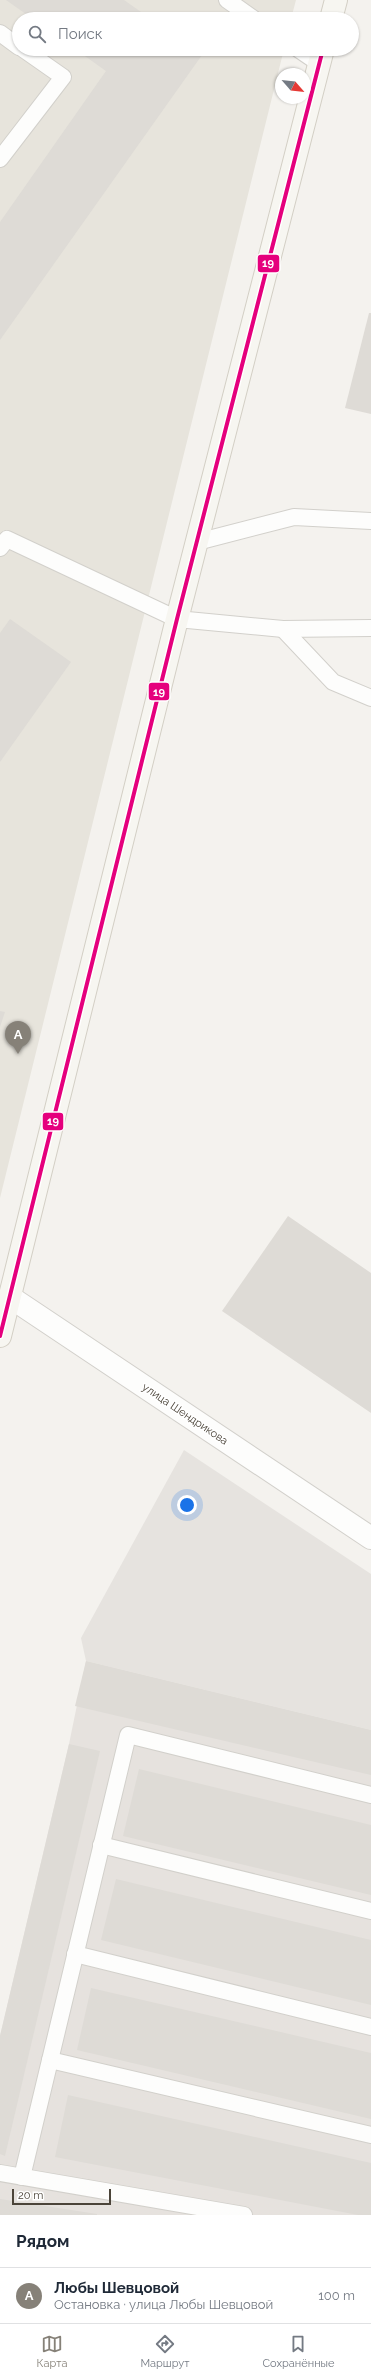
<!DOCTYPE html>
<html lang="ru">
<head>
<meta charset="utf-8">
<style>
	body { margin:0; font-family:Raleway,sans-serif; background:#f6f6f7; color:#1f2937 }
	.compass { position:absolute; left:275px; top:68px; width:36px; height:36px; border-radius:50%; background:#fff; box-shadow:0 1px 3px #0004; rotate:118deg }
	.scale { position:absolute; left:12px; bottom:10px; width:99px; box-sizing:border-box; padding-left:4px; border:2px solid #4b4439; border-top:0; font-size:11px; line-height:14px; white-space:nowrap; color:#4b4439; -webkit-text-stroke:3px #fff; paint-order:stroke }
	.you { position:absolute; left:187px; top:1505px; width:14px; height:14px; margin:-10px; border:3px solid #fff; border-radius:50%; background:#1a73e8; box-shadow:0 0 0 6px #1a73e833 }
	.badge { display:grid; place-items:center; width:26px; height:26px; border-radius:50%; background:#868178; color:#fff; font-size:13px; font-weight:700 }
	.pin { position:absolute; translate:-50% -33px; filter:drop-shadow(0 1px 2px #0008) }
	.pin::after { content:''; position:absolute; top:21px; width:14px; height:12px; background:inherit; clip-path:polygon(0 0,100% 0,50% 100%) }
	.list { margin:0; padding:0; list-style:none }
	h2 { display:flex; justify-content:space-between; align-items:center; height:52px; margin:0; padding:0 16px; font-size:17px }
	h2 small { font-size:13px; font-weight:400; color:#747a83 }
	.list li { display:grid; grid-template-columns:26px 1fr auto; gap:12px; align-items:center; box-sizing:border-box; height:56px; padding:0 16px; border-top:1px solid #e0e1e3 }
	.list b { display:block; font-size:15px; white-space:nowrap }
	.list p { margin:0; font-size:13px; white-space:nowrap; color:#747a83 }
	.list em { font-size:13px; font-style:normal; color:#747a83 }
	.icon { flex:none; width:22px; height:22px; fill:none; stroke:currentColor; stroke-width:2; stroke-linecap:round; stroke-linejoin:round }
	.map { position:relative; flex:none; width:371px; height:2215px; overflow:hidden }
	.search { position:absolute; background:#fff; box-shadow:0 1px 3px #0004; left:12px; right:12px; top:12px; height:44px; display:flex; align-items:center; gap:10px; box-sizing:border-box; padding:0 14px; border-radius:22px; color:#747a83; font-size:15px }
	.sheet { height:108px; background:#fff }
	nav { display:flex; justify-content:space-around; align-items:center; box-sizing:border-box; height:56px; border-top:1px solid #e0e1e3; background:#fff; font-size:11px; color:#747a83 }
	nav a { display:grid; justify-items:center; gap:2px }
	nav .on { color:#868178 }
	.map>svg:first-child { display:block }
	.residential { fill:#e7e4dc }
	.industrial { fill:#e6e2de }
	.parking { fill:#e6e3df }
	.building { fill:#dedbd6 }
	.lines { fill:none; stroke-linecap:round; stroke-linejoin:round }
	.lane-casing { stroke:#d2d0cb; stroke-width:18 }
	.street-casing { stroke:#d2d0cb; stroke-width:24 }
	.secondary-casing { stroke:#d3cfc5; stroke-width:24 }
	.lane { stroke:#fdfdfc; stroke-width:16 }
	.street { stroke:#fdfdfc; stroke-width:22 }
	.secondary { stroke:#f7f6f1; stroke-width:22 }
	.bus-1-casing { stroke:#fff; stroke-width:7 }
	.bus-1 { stroke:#e5007d; stroke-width:4 }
	.labels { text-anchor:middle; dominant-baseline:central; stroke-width:3; stroke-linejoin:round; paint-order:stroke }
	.street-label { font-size:11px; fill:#4b4439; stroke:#fff }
	.line-badge { stroke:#fff; stroke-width:1.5 }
	.badge-label { font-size:11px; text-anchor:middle; font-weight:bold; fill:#fff }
</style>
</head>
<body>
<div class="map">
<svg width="371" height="2215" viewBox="0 0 371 2215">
	<rect width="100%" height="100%" fill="#f4f2ee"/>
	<!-- residential -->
	<path class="residential" d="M0,0H296L291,19H19V49H284L0,1198Z"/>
	<!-- industrial -->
	<path class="industrial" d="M86,1661L371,1730V2215H0V2036L69,1744Z"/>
	<!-- parking -->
	<path class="parking" d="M184,1450L371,1574V1730L86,1661L81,1638Z"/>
	<!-- building -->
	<g class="building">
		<path d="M6,0H124L151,19H33Z"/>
		<path d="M75,49H194L202,55L0,340V222L106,71Z"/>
		<path d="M369,313H371V414L345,408Z"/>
		<path d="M10,619L71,662L0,762V633Z"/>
		<path d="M0,1011L5,1012L0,1027Z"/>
		<path d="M288,1216L371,1273V1413L222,1311Z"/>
		<path d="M86,1661L371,1730V1775L75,1706Z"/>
		<path d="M69,1744L100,1751L5,2156L0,2154V2036Z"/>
		<path d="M139,1769L371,1825V1895L123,1836Z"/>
		<path d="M116,1879L371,1940V2005L101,1940Z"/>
		<path d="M91,1988L371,2053V2119L77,2050Z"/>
		<path d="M68,2095L371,2163V2215H358L55,2157Z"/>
		<path d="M0,2199L97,2214V2215H0Z"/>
	</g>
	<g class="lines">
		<defs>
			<g id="lane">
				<path d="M227,0L254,19"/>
				<path d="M0,33L19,47"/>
				<path d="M298,49L320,64"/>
				<path d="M0,159L63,77L23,49"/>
				<path d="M197,542L294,517L371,521"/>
				<path d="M0,548L7,539L177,619L283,629L371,628"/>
				<path d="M283,629L333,682L371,698"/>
				<path d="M101,1845L371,1911"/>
				<path d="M75,1954L371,2027"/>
				<path d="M50,2060L371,2135"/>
				<path d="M0,2173L244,2215"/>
				<path d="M22,2177L128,1735L371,1795"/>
			</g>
			<path id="street" d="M10,1297L371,1538"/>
			<g id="secondary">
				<path d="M331,19L336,0"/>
				<path d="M0,1336L177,619L323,49"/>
			</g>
		</defs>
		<!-- lane casing -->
		<use href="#lane" class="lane-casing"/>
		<!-- street casing -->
		<use href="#street" class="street-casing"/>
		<!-- secondary casing -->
		<use href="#secondary" class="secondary-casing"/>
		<!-- lane -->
		<use href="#lane" class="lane"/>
		<!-- street -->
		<use href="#street" class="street"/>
		<!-- secondary -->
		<use href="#secondary" class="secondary"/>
		<defs>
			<path id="bus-1" d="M0,1336L177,619L323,49"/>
		</defs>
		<!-- bus-1 casing -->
		<use href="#bus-1" class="bus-1-casing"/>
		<!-- bus-1 -->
		<use href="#bus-1" class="bus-1"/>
	</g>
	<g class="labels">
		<!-- street labels -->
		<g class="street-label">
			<text transform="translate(185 1414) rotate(34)">улица Шендрикова</text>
		</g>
	</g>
	<g class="line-badge">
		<rect x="257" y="254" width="23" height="19" rx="4" fill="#e5007d"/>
		<rect x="148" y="682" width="22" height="19" rx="4" fill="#e5007d"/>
		<rect x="42" y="1112" width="22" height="19" rx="4" fill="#e5007d"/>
	</g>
	<g class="badge-label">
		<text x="268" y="267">19</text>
		<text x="159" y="696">19</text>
		<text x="53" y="1125">19</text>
	</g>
</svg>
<svg class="compass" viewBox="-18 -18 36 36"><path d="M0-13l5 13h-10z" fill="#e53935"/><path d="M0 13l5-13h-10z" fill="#747a83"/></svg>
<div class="scale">20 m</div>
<div class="you"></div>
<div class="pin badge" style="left:18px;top:1054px">A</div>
<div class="search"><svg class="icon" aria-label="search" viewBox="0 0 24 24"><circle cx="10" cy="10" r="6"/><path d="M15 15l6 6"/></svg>Поиск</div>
</div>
<section class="sheet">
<h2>Рядом<small></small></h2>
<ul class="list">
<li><span class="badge">A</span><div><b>Любы Шевцовой</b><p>Остановка · улица Любы Шевцовой</p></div><em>100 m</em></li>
</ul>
</section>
<nav>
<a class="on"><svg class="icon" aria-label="map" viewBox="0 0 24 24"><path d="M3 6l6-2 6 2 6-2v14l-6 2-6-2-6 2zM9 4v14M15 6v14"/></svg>Карта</a>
<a><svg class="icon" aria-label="directions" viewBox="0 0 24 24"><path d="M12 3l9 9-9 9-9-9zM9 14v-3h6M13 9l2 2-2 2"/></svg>Маршрут</a>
<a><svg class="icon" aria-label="saved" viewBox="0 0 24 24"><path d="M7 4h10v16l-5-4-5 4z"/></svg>Сохранённые</a>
</nav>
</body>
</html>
